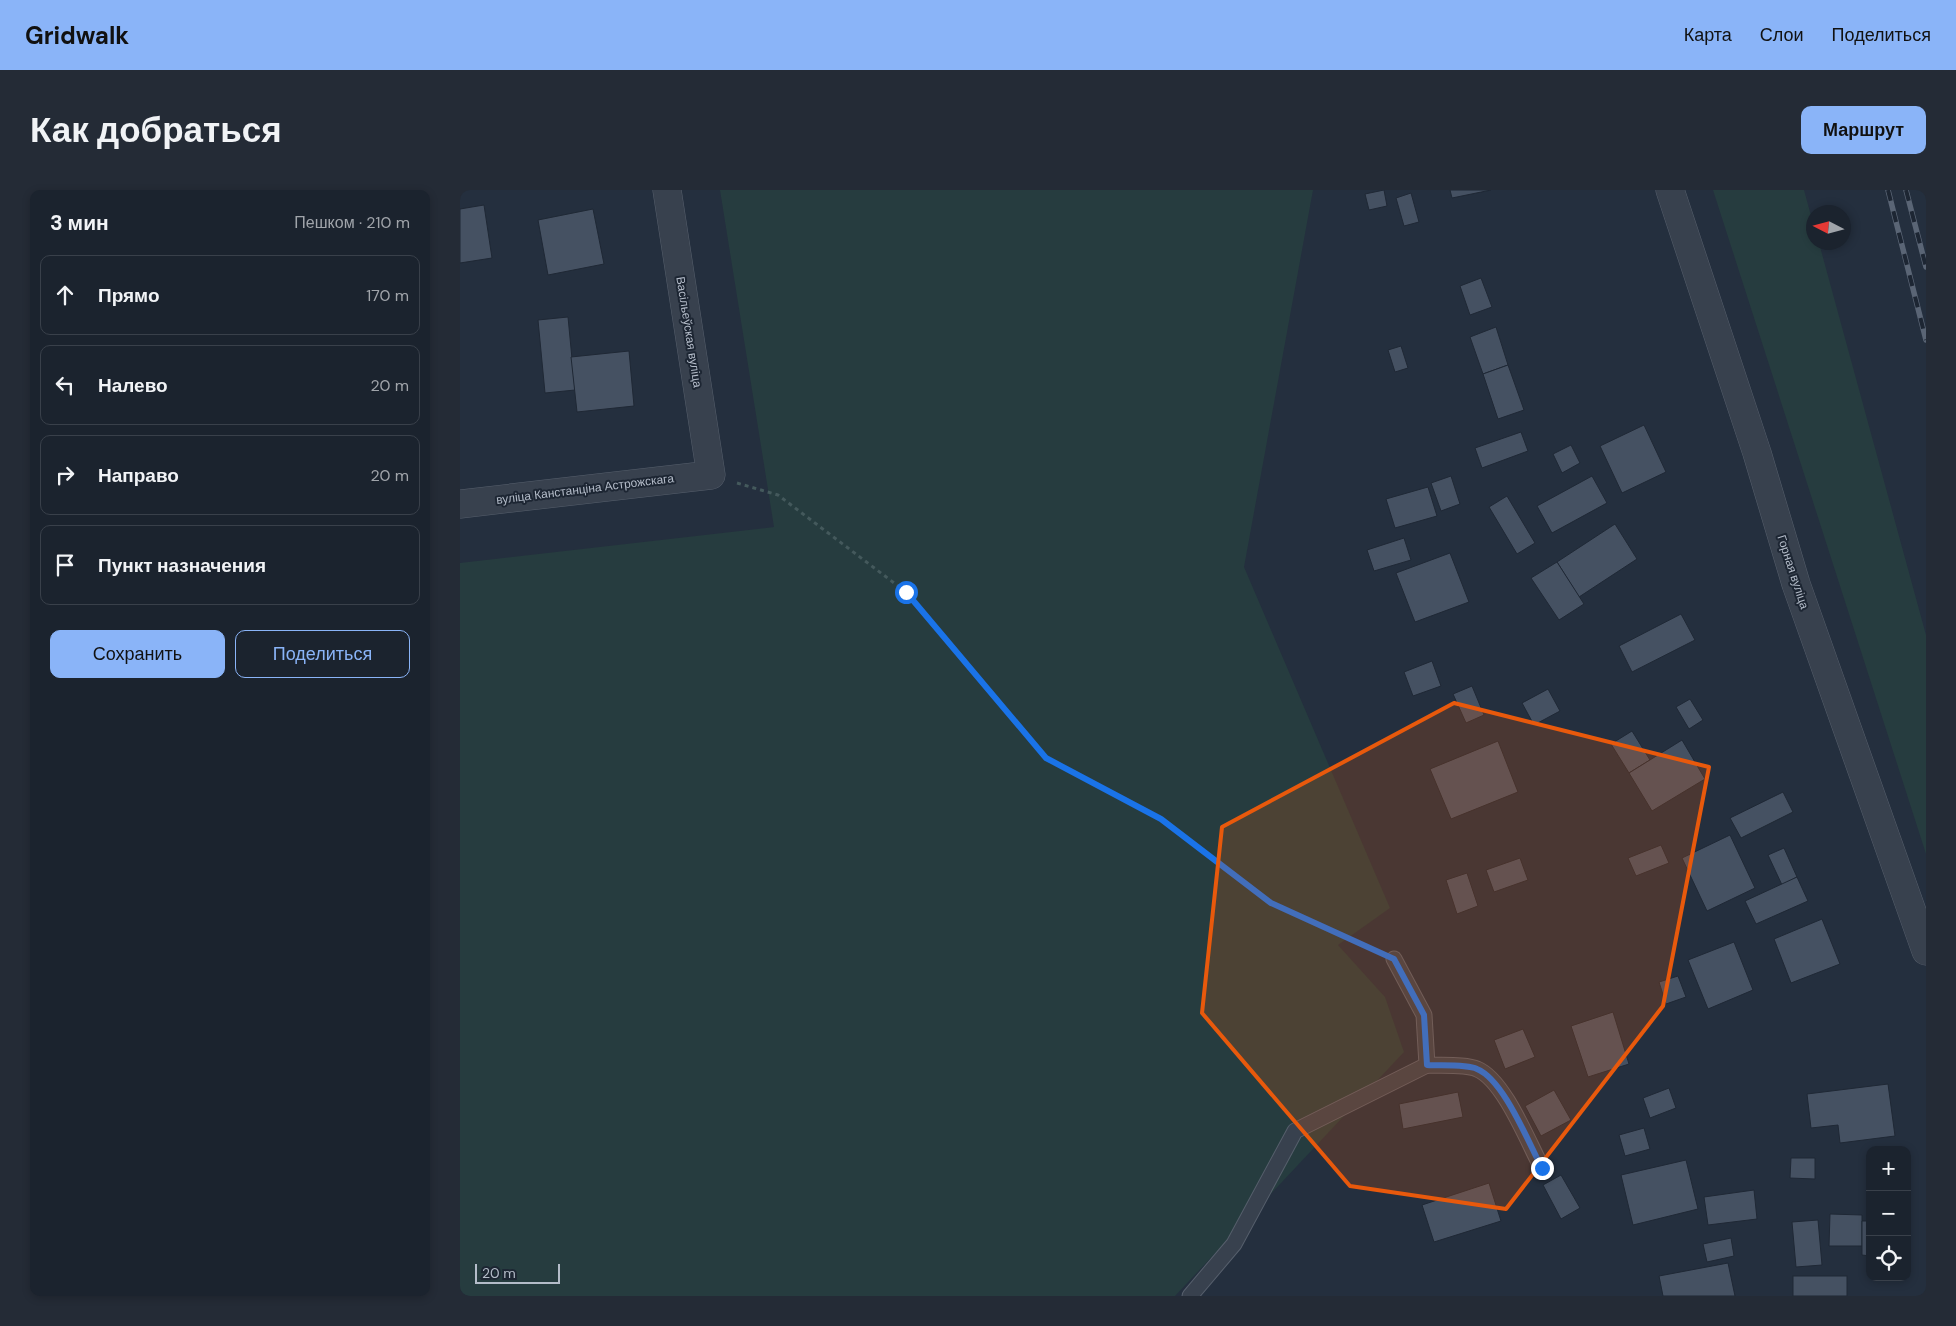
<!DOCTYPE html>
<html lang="ru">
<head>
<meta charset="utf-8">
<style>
	body { margin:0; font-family:"DM Sans",sans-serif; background:#242b36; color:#f1f3f6 }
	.controls { position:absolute; right:15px; bottom:15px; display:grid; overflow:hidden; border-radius:10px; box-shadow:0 2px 8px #0003 }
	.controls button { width:45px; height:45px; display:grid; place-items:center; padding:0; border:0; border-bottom:1px solid #39404a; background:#1b232e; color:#f1f3f6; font:25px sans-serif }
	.compass { position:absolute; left:1346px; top:15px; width:45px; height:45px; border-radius:50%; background:#1b232e; box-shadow:0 2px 8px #0003; rotate:276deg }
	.scale { position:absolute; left:15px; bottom:12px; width:85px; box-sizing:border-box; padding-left:5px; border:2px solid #b4bcc9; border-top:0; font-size:14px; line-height:18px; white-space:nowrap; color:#b4bcc9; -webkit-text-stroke:4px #1d2633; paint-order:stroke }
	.stop { position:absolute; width:15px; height:15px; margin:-11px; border:4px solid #1a73e8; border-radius:50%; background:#fff }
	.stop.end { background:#1a73e8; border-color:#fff; box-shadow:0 1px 5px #0008 }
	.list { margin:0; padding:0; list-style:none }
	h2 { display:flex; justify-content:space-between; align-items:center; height:65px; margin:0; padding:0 20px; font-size:21px }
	h2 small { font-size:16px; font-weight:400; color:#a0a4aa }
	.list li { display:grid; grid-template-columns:32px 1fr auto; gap:15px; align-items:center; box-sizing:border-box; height:80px; margin:0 10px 10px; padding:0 10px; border:1px solid #39404a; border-radius:10px }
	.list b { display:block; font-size:19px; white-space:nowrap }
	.list em { font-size:16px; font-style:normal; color:#a0a4aa }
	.actions { display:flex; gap:10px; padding:15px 20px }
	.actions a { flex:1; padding:11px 0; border:1px solid #8ab4f8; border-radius:10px; text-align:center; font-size:18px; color:#8ab4f8 }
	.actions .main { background:#8ab4f8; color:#111 }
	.icon { flex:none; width:28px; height:28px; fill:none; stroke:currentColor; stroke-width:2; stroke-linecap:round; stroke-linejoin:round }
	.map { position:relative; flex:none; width:1466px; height:1106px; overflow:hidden; border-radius:10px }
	header { display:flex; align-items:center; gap:30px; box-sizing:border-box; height:70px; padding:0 25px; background:#8ab4f8; color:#111 }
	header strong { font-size:24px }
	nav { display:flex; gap:28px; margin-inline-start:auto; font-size:18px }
	.intro { display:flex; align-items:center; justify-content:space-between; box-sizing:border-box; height:120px; padding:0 30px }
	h1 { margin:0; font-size:35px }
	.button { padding:12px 22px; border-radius:10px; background:#8ab4f8; color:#111; font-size:18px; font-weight:700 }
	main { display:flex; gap:30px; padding:0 30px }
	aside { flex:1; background:#1b232e; border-radius:10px; box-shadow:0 2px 8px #0003 }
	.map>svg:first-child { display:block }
	.green { fill:#263c3f }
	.building { fill:#455162; stroke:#1f2835 }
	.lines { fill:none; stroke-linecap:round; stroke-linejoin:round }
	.lane-casing { stroke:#565f6c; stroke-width:17 }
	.street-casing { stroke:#565f6c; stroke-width:29 }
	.path { stroke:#44595c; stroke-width:3; stroke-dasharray:4 4; stroke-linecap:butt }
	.lane { stroke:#38414e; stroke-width:15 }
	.street { stroke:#38414e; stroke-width:28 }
	.rail-casing { stroke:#5a6575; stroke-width:5.5 }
	.rail { stroke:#1d2633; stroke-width:4; stroke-dasharray:11; stroke-linecap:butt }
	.route { stroke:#1a73e8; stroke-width:6 }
	.marked { fill:#e8590c; fill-opacity:0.2; stroke:#e8590c; stroke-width:4; stroke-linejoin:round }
	.labels { text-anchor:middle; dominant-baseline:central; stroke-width:4; stroke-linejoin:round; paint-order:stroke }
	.street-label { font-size:12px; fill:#b4bcc9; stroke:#1d2633 }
</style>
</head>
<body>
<header>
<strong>Gridwalk</strong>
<nav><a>Карта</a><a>Слои</a><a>Поделиться</a></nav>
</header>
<div class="intro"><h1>Как добраться</h1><a class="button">Маршрут</a></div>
<main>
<aside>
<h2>3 мин<small>Пешком · 210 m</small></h2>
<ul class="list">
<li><svg class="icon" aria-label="ahead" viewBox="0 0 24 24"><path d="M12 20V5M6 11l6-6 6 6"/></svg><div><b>Прямо</b></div><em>170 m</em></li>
<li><svg class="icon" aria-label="left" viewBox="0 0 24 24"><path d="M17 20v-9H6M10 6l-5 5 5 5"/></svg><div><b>Налево</b></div><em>20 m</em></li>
<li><svg class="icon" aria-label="right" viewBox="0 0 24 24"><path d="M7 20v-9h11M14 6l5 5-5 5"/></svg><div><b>Направо</b></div><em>20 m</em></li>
<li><svg class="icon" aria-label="arrive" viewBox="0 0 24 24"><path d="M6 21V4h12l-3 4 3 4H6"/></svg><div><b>Пункт назначения</b></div></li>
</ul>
<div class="actions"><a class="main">Сохранить</a><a>Поделиться</a></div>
</aside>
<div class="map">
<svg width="1466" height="1106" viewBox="0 0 1466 1106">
	<rect width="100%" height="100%" fill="#242f3e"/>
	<!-- green -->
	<g class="green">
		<path d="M260,0H853L784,377L930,718L878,755L925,807L944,862L715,1106H0V373L314,337Z"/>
		<path d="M1253,0H1344L1353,33L1354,52L1359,53L1466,445V664Z"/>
	</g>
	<!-- building -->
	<g class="building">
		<path d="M924,0L927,16L909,20L905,4Z"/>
		<path d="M990,0H1031L992,8Z"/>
		<path d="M951,3L959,32L944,36L936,8Z"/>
		<path d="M24,15L32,68L0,73V19Z"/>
		<path d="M133,19L144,74L88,85L78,30Z"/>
		<path d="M1021,88L1032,117L1010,125L1000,96Z"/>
		<path d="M108,127L115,200L85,203L78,130Z"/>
		<path d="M1036,137L1048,175L1023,184L1010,147Z"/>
		<path d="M941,156L948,178L935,182L928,160Z"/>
		<path d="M169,161L174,216L117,222L111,167Z"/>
		<path d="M1048,175L1064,220L1038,229L1023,184Z"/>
		<path d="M1184,235L1206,282L1162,303L1140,256Z"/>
		<path d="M1061,242L1068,261L1022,278L1015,258Z"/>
		<path d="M1111,255L1120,273L1102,283L1093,264Z"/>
		<path d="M991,286L1000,314L981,321L971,293Z"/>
		<path d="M1132,286L1147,313L1092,343L1077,316Z"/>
		<path d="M968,297L977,326L935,338L926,309Z"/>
		<path d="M1047,306L1075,353L1057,364L1029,317Z"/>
		<path d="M1155,334L1177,369L1119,407L1097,372Z"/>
		<path d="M944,348L951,370L914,381L907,360Z"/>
		<path d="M990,363L1009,412L955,432L936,383Z"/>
		<path d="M1097,372L1124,414L1099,430L1071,388Z"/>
		<path d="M1221,424L1235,450L1172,482L1159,456Z"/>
		<path d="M972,471L981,496L953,506L944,482Z"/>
		<path d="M1012,496L1024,525L1006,533L993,504Z"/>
		<path d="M1088,499L1100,521L1074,535L1062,513Z"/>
		<path d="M1230,509L1243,530L1229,539L1216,517Z"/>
		<path d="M1172,541L1190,570L1169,583L1151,554Z"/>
		<path d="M1222,550L1245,589L1192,621L1169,583Z"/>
		<path d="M1038,551L1058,602L991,629L970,579Z"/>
		<path d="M1323,602L1333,622L1281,648L1270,628Z"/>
		<path d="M1270,645L1295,698L1247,721L1222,668Z"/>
		<path d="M1201,655L1209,673L1176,686L1168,668Z"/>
		<path d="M1324,658L1337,687L1322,695L1308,665Z"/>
		<path d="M1060,668L1068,690L1034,702L1026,680Z"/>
		<path d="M1007,683L1018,716L997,724L986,690Z"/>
		<path d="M1337,687L1348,711L1296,734L1285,711Z"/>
		<path d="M1362,729L1380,774L1331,793L1314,749Z"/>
		<path d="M1274,752L1293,800L1248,819L1228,770Z"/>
		<path d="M1218,786L1226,807L1206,814L1199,792Z"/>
		<path d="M1153,822L1169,874L1128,887L1111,836Z"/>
		<path d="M1063,839L1075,867L1045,879L1034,850Z"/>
		<path d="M1428,894L1435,946L1380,953L1378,935L1351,938L1347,904Z"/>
		<path d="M1209,898L1216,918L1190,928L1183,908Z"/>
		<path d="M1094,900L1111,930L1081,946L1065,916Z"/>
		<path d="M998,902L1003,927L943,939L939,914Z"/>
		<path d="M1184,938L1190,959L1165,966L1159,945Z"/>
		<path d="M1331,968H1355V989L1330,988Z"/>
		<path d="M1226,970L1238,1019L1173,1035L1161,985Z"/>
		<path d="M1101,985L1120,1018L1101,1029L1083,995Z"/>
		<path d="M1029,993L1041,1031L974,1052L962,1015Z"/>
		<path d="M1294,1000L1297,1029L1248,1035L1244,1007Z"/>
		<path d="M1370,1024L1402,1025V1056H1369Z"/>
		<path d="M1358,1030L1362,1075L1336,1077L1332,1032Z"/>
		<path d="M1402,1031H1410V1066L1402,1065Z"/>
		<path d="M1271,1048L1274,1066L1247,1072L1243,1054Z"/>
		<path d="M1447,1070L1449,1087L1418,1088L1447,1087Z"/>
		<path d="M1268,1073L1275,1106H1203L1199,1086Z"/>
		<rect x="1333" y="1086" width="54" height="20"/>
	</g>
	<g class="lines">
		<defs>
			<g id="lane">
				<path d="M967,875C980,876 1006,874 1017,879C1044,890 1068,952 1082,978"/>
				<path d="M730,1106L774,1054L835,941L967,875L964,825L934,769"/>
			</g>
			<g id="street">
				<path d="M1210,0L1297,263L1336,394L1466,761"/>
				<path d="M0,314L251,285L207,0"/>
			</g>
		</defs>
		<!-- lane casing -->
		<use href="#lane" class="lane-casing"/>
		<!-- street casing -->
		<use href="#street" class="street-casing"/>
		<!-- path -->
		<path class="path" d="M277,293L318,305L446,402L586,569L701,629L811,713L916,761"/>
		<!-- lane -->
		<use href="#lane" class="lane"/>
		<!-- street -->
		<use href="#street" class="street"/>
		<defs>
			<g id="rail">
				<path d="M1428,0L1466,150"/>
				<path d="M1446,0L1466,77"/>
			</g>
		</defs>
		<!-- rail casing -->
		<use href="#rail" class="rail-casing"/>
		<!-- rail -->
		<use href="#rail" class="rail"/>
	</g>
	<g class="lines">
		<!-- route -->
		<path class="route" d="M446,402L586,568L701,629L811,713L934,769L964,825L967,875C980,876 1006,874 1017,879C1044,890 1068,952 1082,978"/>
	</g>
	<!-- marked area -->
	<path class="marked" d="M994,513L1249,577L1203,816L1046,1019L890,996L742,823L762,637Z"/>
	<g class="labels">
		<!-- street labels -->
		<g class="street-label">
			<text transform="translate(229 142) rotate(81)">Васільеўская вуліца</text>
			<text transform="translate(125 299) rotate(-7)">вуліца Канстанціна Астрожскага</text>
			<text transform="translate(1333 382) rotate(72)">Горная вуліца</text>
		</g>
	</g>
</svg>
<div class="controls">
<button>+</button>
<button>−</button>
<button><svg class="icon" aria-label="locate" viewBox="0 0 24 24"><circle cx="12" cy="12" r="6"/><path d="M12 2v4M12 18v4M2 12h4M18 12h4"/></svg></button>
</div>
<svg class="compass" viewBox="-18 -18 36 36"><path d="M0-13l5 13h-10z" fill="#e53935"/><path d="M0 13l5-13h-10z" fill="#a0a4aa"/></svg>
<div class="scale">20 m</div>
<div class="stop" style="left:446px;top:402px"></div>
<div class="stop end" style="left:1082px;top:978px"></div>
</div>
</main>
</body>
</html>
